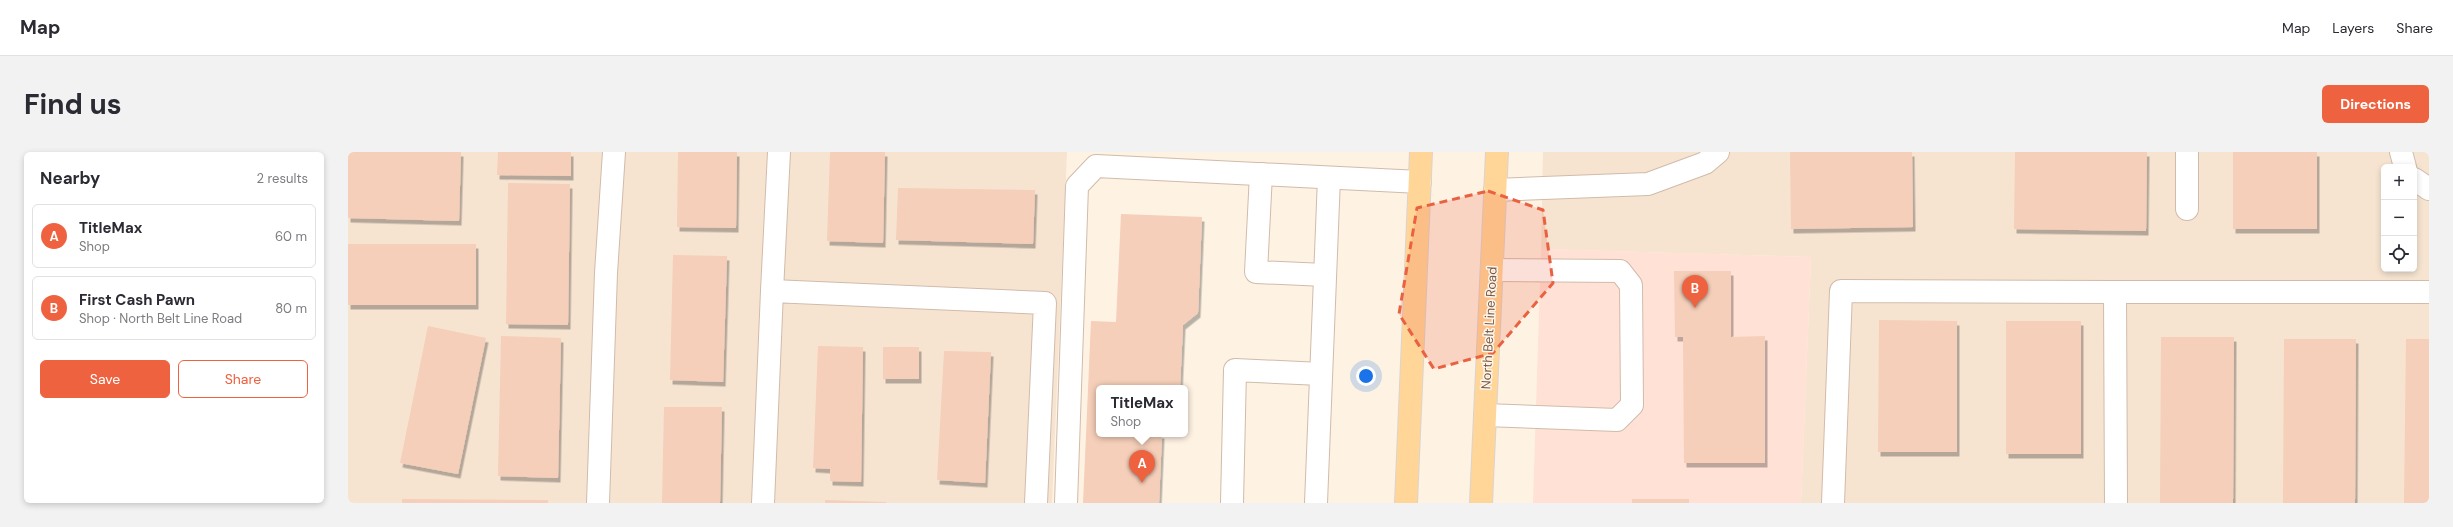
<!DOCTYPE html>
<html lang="en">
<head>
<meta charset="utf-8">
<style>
	body { margin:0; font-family:"DM Sans",sans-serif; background:#f2f2f3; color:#2b2b33 }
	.controls { position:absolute; right:12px; top:12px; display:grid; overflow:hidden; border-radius:6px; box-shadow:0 2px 6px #0003 }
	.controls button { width:36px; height:36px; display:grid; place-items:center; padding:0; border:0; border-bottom:1px solid #e1e1e2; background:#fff; color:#2b2b33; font:20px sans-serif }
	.you { position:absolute; left:1018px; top:224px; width:14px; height:14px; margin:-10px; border:3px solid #fff; border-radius:50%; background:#1a73e8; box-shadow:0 0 0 6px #1a73e833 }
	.badge { display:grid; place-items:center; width:26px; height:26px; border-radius:50%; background:#ef6240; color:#fff; font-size:13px; font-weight:700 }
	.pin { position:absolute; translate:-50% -33px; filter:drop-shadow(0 1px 2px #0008) }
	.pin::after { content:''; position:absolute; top:21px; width:14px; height:12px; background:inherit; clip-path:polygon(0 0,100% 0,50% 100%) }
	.popup { position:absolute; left:748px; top:233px; width:92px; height:52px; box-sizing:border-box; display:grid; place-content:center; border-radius:6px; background:#fff; filter:drop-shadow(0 1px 3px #0005); font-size:13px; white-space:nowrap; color:#7c7c81 }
	.popup b { font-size:15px; color:#2b2b33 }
	.popup::after { content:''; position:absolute; left:50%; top:100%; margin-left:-8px; border:8px solid transparent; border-top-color:#fff }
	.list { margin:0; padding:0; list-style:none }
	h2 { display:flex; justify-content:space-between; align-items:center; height:52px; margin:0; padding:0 16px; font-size:17px }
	h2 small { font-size:13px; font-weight:400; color:#7c7c81 }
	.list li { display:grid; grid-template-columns:26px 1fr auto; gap:12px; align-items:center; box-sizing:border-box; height:64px; margin:0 8px 8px; padding:0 8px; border:1px solid #e1e1e2; border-radius:6px }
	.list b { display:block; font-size:15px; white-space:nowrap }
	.list p { margin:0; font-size:13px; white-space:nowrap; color:#7c7c81 }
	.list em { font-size:13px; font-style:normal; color:#7c7c81 }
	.actions { display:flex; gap:8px; padding:12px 16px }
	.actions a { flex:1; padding:9px 0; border:1px solid #ef6240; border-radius:6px; text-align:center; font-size:14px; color:#ef6240 }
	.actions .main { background:#ef6240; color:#fff }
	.icon { flex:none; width:22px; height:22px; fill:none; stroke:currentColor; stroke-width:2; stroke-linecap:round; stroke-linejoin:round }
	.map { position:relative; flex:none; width:2081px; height:351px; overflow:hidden; border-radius:6px }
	header { display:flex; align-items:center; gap:24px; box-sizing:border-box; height:56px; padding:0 20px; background:#fff; border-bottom:1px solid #e1e1e2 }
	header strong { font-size:19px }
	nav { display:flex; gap:22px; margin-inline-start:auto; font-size:14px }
	.intro { display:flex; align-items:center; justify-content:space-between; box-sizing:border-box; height:96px; padding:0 24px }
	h1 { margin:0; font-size:28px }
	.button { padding:10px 18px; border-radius:6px; background:#ef6240; color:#fff; font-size:14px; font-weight:700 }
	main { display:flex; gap:24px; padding:0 24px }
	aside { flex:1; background:#fff; border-radius:6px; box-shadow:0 2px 6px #0003 }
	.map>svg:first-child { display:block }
	.residential { fill:#f6e4d1; fill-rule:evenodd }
	.commercial { fill:#ffe1d6 }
	.building { fill:#f5cfb9; filter:url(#shadow) }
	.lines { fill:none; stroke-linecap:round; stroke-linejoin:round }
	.minor-casing { stroke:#d1bbab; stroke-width:24 }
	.major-casing { stroke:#dcd3cf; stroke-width:24 }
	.minor { stroke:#fff; stroke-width:22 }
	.major { stroke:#ffd698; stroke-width:22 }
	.marked { fill:#e96140; fill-opacity:0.2; stroke:#e96140; stroke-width:3; stroke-dasharray:8 5; stroke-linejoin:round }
	.labels { text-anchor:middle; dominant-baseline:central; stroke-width:3; stroke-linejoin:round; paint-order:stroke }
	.street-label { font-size:13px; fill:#775747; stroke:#fff6ea }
</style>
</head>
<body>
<header>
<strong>Map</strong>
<nav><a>Map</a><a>Layers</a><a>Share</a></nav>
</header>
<div class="intro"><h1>Find us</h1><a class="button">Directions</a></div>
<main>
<aside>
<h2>Nearby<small>2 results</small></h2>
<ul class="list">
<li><span class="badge">A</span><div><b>TitleMax</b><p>Shop</p></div><em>60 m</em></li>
<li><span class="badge">B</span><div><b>First Cash Pawn</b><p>Shop · North Belt Line Road</p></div><em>80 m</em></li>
</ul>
<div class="actions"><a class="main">Save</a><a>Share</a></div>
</aside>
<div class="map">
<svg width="2081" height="351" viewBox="0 0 2081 351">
	<defs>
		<filter id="shadow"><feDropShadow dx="2.5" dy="4.5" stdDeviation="0" flood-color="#0004"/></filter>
	</defs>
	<rect width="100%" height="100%" fill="#fef2e3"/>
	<!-- residential -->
	<g class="residential">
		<path d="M0,0H719L704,351H0Z"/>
		<path d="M1195,0H2081V351H1453L1463,105L1193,97ZM2036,15H2066V117H2036Z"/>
	</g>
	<!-- commercial -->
	<path class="commercial" d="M1193,97L1463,105L1453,351H1185Z"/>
	<!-- building -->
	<g class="building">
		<path d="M0,0H113L111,69L0,66Z"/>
		<path d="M150,0H223V24L149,23Z"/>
		<path d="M330,0H389L388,76L329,75Z"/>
		<path d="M482,0H537L535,91L479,89Z"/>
		<path d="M1442,0H1564L1565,75L1443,77Z"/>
		<path d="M1667,0H1799L1798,79L1666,77Z"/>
		<rect x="1885" y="0" width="84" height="77"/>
		<path d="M160,31L222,32L220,173L158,172Z"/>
		<path d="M550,36L687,38L685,92L548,88Z"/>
		<path d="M773,62L854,65L850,161L835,173L832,236H751V282H814L811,351H735L743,169L768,170Z"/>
		<rect x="0" y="92" width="128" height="61"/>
		<path d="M325,103L379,104L375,230L322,228Z"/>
		<path d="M1326,119H1383V185L1417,184V311H1336L1335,185H1327Z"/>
		<path d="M1531,168L1609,169V300H1530Z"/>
		<rect x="1658" y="169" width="75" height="133"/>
		<path d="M80,174L138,186L110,322L52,311Z"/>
		<path d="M153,184L213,186L210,326L150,324Z"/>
		<path d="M1813,185H1886L1885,351H1812Z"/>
		<path d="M1936,187H2008L2007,351H1935Z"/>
		<path d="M2058,187H2081V351H2056Z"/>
		<path d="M470,194L515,195L513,330L482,329V317L465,316Z"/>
		<rect x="535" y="195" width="36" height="32"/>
		<path d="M596,199L643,200L637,331L589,328Z"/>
		<path d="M316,255H374L372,351H314Z"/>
		<path d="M54,347L200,348V351H54Z"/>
		<rect x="1284" y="347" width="57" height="4"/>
		<path d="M477,348L538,350V351H477Z"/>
	</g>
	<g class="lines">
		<defs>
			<g id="minor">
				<path d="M2053,0L2057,15"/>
				<path d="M913,22L908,120L977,123"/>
				<path d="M2066,27L2081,37"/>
				<path d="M1147,38L1300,32L1357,11L1370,0"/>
				<path d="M1839,57V0"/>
				<path d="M424,139L431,0"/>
				<path d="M1137,263L1269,268L1284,253L1283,133L1272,119L1144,118"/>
				<path d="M250,351L258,121L266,0"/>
				<path d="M415,351L424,139L697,151L688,351"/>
				<path d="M718,351L729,34L748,14L1072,30"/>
				<path d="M884,351L887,218L973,222"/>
				<path d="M968,351L981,26"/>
				<path d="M1485,351L1493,139L1767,140"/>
				<path d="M1768,351L1767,140H2081"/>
			</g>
			<g id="major">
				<path d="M1058,351L1073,0"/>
				<path d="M1133,351L1149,0"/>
			</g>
		</defs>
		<!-- minor casing -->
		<use href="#minor" class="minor-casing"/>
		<!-- major casing -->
		<use href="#major" class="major-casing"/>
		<!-- minor -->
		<use href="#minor" class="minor"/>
		<!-- major -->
		<use href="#major" class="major"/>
	</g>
	<!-- marked area -->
	<path class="marked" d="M1140,39L1195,58L1205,131L1145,201L1086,217L1051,162L1069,56Z"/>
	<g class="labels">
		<!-- street labels -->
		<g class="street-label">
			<text transform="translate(1141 176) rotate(-87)">North Belt Line Road</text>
		</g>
	</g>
</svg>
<div class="controls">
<button>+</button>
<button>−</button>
<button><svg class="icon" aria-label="locate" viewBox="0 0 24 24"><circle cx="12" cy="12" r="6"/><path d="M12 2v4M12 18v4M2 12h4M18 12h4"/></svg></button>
</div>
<div class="you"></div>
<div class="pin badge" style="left:794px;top:331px">A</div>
<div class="popup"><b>TitleMax</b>Shop</div>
<div class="pin badge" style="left:1347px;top:156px">B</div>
</div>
</main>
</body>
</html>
